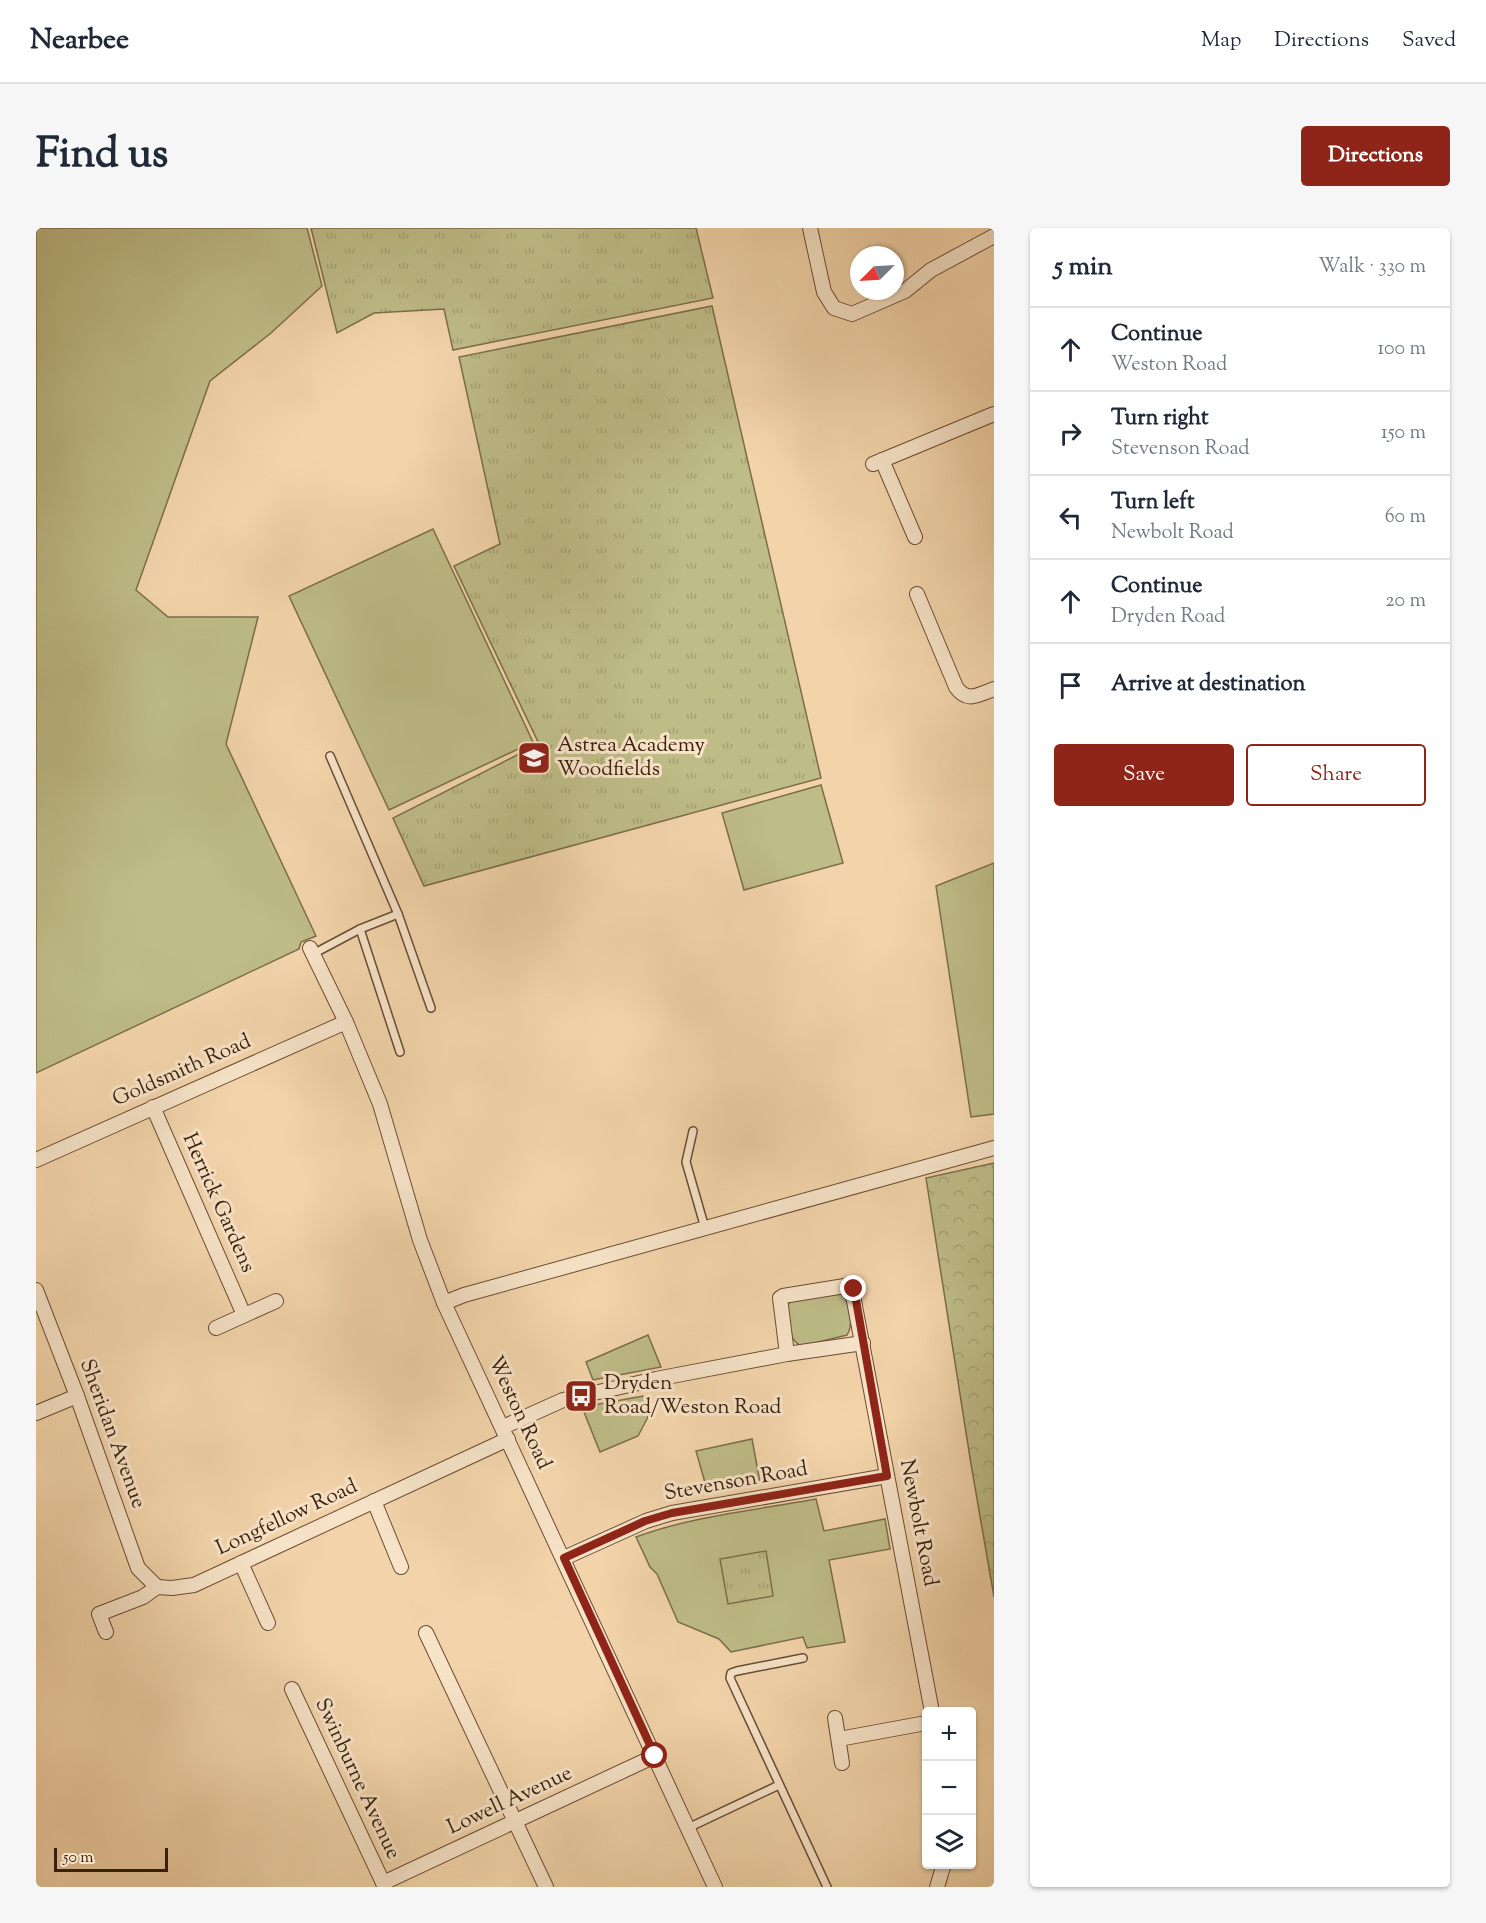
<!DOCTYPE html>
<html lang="en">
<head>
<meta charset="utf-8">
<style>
	body { margin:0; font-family:"Sorts Mill Goudy",serif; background:#f6f6f7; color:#1f2937 }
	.controls { position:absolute; right:18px; bottom:18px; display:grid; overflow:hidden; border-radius:6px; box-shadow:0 2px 4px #0004 }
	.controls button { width:54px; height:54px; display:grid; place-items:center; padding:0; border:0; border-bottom:2px solid #e0e1e3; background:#fff; color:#1f2937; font:30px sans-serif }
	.compass { position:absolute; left:814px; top:18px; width:54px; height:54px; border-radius:50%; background:#fff; box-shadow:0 2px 4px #0004; rotate:246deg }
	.scale { position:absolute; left:18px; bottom:15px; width:114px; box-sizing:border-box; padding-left:6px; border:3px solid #3b200c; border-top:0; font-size:16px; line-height:21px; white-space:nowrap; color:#3b200c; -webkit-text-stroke:4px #f7e3c8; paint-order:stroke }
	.stop { position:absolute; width:18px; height:18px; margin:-14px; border:4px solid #8f2418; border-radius:50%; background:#fff }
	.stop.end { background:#8f2418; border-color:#fff; box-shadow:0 2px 6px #0008 }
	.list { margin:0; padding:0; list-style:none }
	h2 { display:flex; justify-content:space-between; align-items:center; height:78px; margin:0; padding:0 24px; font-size:26px }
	h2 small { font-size:20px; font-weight:400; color:#747a83 }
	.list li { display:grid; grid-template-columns:39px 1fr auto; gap:18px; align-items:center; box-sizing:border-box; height:84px; padding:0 24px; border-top:2px solid #e0e1e3 }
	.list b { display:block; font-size:22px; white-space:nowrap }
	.list p { margin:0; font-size:20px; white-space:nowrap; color:#747a83 }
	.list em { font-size:20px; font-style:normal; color:#747a83 }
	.actions { display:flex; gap:12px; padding:18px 24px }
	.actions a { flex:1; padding:14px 0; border:2px solid #8f2418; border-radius:6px; text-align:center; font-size:21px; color:#8f2418 }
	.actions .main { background:#8f2418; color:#fff }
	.icon { flex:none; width:33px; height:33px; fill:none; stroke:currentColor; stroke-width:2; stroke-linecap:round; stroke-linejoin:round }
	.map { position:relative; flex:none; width:958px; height:1659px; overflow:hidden; border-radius:6px }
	header { display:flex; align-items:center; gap:36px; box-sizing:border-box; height:84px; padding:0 30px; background:#fff; border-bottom:2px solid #e0e1e3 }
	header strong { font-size:28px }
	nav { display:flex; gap:33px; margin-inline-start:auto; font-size:21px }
	.intro { display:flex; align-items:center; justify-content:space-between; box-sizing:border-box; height:144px; padding:0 36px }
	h1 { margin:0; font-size:42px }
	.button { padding:15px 27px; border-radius:6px; background:#8f2418; color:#fff; font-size:21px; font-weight:700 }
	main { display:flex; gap:36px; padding:0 36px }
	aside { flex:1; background:#fff; border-radius:6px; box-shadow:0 2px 4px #0004 }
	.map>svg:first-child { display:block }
	.green { fill:#bebc87; stroke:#7c6e4a; stroke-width:1.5 }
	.forest { fill:url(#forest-crowns); stroke:#7c6e4a; stroke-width:1.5 }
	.park { fill:url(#park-tufts); stroke:#7c6e4a; stroke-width:1.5 }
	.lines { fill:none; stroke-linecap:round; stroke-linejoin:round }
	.service-casing { stroke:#694d34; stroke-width:10 }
	.minor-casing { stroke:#694d34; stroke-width:16 }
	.service { stroke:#f7e3c8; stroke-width:7 }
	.minor { stroke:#f7e3c8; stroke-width:14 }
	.route { stroke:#8f2418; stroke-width:8 }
	.labels { text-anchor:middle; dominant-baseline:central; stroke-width:6; stroke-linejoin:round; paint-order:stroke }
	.poi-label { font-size:21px; fill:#3b200c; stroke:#f7e3c8; text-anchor:start }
	.street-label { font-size:21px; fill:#3b200c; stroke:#f7e3c8 }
</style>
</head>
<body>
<header>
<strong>Nearbee</strong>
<nav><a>Map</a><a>Directions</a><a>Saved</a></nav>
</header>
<div class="intro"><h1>Find us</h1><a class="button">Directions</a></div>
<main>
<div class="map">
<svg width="958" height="1659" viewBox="0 0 958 1659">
	<defs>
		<pattern id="forest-crowns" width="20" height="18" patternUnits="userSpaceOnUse" patternTransform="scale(1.5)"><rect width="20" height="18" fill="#bebc87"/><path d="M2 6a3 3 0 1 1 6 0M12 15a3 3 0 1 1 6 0" fill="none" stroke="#a4a173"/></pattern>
		<pattern id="park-tufts" width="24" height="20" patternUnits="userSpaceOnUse" patternTransform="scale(1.5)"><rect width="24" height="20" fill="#bebc87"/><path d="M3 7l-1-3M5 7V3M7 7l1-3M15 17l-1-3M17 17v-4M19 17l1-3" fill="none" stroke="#a4a173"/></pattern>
	</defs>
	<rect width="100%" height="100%" fill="#f3d4aa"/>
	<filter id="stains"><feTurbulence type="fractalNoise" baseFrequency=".00333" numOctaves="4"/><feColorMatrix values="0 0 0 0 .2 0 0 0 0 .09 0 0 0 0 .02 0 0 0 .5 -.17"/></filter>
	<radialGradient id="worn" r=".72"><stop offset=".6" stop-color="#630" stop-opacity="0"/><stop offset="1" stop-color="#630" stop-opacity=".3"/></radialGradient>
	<!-- green -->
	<g class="green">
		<path d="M0,0H271L286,58L235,105L174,153L100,362L132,389H222L190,516L280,708L265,714L263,721L0,845Z"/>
		<path d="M397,301L497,514L353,582L253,368Z"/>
		<path d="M785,557L807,635L708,662L686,585Z"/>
		<path d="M958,635V886L935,889L900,658Z"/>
		<path d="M806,1065C814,1074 818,1097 811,1107L766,1118C751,1113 753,1092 750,1078L757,1072Z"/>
		<path d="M612,1107L625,1139L557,1152L550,1134Z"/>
		<path d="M607,1168L612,1189L602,1208L564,1224L546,1179Z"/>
		<path d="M716,1211L724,1254L672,1265L660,1223Z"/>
		<path d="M780,1271L788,1303L849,1291L854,1321L793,1332L809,1414L771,1420L767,1409L695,1424L683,1411L642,1394L621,1346L614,1339L600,1309C657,1288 720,1282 780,1271Z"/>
	</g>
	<!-- forest -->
	<path class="forest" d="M958,935V1369L935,1236L890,950Z"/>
	<!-- park -->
	<g class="park">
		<path d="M275,0H660L677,70L417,122L408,81L338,85L301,105Z"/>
		<path d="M676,78L785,550L388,658L357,590L503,516L418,338L464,316L423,129Z"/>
		<path d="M730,1323L737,1368L692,1376L684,1331Z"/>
	</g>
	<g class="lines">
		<defs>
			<g id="service">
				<path d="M294,528L362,686L395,780"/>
				<path d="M324,701L364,824"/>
				<path d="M277,726L324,701L362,686"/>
				<path d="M657,903L650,934L669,1000"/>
				<path d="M767,1430L701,1443L695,1445L694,1450L791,1659"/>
				<path d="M652,1600L743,1557"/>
			</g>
			<g id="minor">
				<path d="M774,0L788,64L798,80L816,86L869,63L895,42L958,8"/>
				<path d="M846,232L879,309"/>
				<path d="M837,236L958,186"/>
				<path d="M881,366L920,459C931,475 942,467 958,461"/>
				<path d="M274,720L310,794L344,876L384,1012L408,1075L679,1659"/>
				<path d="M117,879L208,1087"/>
				<path d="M0,932L310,794"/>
				<path d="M0,1062L41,1168L102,1340L121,1359"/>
				<path d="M408,1075L428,1067L958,920"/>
				<path d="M180,1100L240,1073"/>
				<path d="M751,1126L744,1070L747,1068L815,1057L896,1484"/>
				<path d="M0,1185L41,1168"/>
				<path d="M467,1199L527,1172L620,1151L751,1126L827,1115"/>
				<path d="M338,1273L365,1339"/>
				<path d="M528,1330L610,1293L636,1285L851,1248"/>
				<path d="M205,1335L232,1395"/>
				<path d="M70,1404L63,1386L107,1369L121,1359L136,1360L158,1357L472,1211"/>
				<path d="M390,1405L510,1659"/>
				<path d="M256,1461L349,1659"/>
				<path d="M799,1490L806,1535"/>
				<path d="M803,1511L890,1495"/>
				<path d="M347,1655L619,1528"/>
				<path d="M901,1659L908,1636"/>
			</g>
		</defs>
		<!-- service casing -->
		<use href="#service" class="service-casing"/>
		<!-- minor casing -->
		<use href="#minor" class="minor-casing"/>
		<!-- service -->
		<use href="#service" class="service"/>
		<!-- minor -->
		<use href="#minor" class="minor"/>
	</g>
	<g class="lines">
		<!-- route -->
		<path class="route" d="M619,1528L528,1330L609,1293L636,1285L851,1248L818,1061"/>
	</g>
	<!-- icons -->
	<defs>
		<symbol id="school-square" viewBox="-11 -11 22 22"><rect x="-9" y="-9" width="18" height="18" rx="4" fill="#8f2418" stroke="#f7e3c8"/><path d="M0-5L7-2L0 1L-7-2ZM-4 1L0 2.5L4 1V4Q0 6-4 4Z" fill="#fff"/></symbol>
		<symbol id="bus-square" viewBox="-11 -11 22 22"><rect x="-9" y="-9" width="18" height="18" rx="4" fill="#8f2418" stroke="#f7e3c8"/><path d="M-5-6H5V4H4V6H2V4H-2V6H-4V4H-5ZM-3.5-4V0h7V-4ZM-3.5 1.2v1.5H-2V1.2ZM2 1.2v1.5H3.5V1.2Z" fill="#fff"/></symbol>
	</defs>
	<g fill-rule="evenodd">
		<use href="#school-square" x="479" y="511" width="38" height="38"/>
		<use href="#bus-square" x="526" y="1149" width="38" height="38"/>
	</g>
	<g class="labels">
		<!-- poi labels -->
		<g class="poi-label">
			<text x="521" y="518">Astrea Academy<tspan x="521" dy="24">Woodfields</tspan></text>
			<text x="568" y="1156">Dryden<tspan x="568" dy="24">Road/Weston Road</tspan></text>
		</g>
		<!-- street labels -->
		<g class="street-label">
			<text transform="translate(146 843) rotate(-24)">Goldsmith Road</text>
			<text transform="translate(182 975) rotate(66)">Herrick Gardens</text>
			<text transform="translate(483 1185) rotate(65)">Weston Road</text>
			<text transform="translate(76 1206) rotate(70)">Sheridan Avenue</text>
			<text transform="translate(700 1254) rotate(-10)">Stevenson Road</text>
			<text transform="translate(251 1290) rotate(-25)">Longfellow Road</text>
			<text transform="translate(882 1295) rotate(79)">Newbolt Road</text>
			<text transform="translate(321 1551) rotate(65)">Swinburne Avenue</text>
			<text transform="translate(474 1573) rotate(-25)">Lowell Avenue</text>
		</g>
	</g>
	<rect width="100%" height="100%" filter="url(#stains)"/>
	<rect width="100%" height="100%" fill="url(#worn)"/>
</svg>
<div class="controls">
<button>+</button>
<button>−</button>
<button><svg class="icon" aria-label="layers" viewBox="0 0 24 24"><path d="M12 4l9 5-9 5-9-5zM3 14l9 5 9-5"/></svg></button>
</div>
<svg class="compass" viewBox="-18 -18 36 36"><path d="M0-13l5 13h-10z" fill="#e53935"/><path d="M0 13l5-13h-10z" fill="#747a83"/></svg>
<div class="scale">50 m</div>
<div class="stop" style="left:619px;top:1528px"></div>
<div class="stop end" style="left:818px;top:1061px"></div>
</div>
<aside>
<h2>5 min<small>Walk · 330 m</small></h2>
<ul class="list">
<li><svg class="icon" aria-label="ahead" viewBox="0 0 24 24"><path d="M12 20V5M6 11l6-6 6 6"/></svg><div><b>Continue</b><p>Weston Road</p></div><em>100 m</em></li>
<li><svg class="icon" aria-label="right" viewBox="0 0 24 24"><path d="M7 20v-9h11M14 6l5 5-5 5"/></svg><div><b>Turn right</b><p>Stevenson Road</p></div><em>150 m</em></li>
<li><svg class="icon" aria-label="left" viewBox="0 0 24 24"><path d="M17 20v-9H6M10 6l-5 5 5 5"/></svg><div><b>Turn left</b><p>Newbolt Road</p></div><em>60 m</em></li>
<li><svg class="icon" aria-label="ahead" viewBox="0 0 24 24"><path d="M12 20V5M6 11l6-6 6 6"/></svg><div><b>Continue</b><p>Dryden Road</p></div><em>20 m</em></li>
<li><svg class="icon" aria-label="arrive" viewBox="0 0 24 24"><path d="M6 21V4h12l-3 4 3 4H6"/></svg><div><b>Arrive at destination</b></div></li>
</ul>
<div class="actions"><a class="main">Save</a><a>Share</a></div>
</aside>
</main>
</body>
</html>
